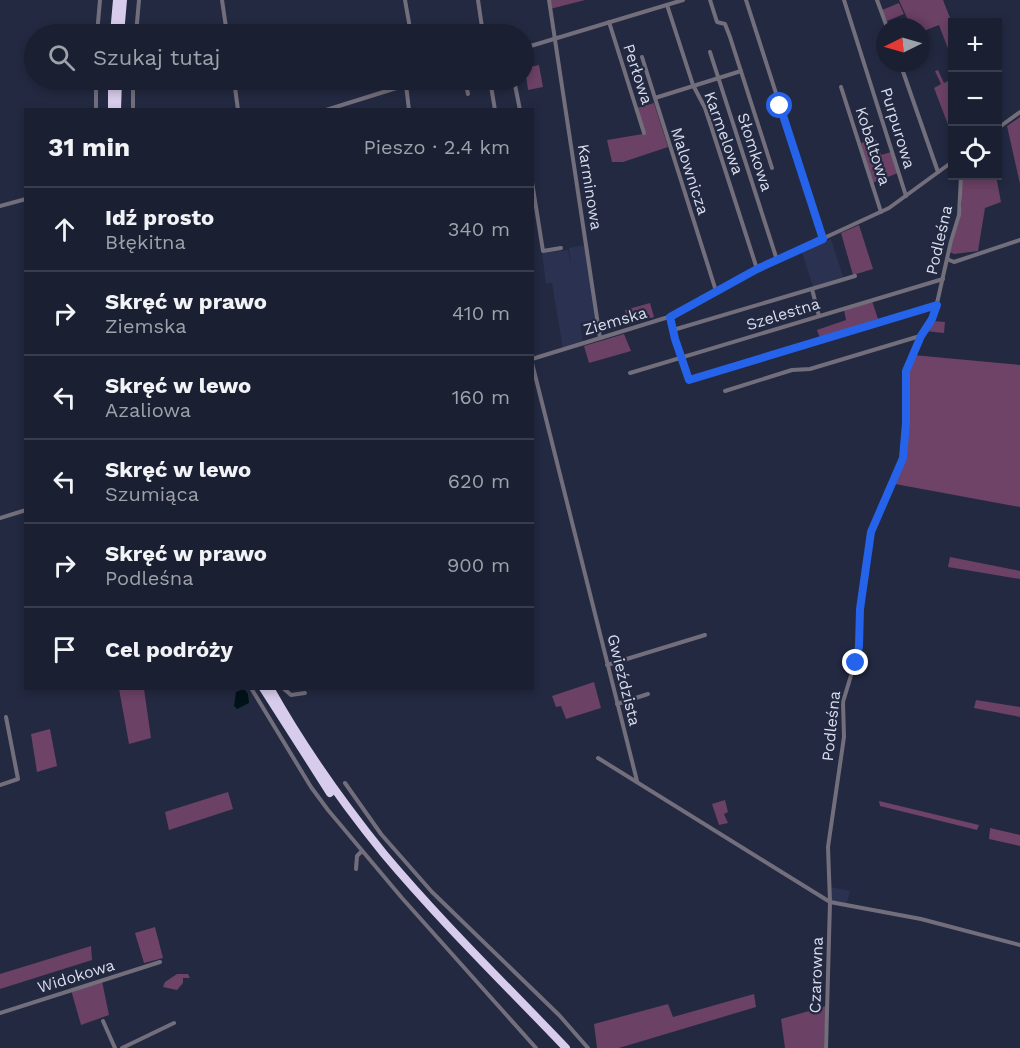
<!DOCTYPE html>
<html lang="pl">
<head>
<meta charset="utf-8">
<style>
	body { margin:0; font-family:"Work Sans",sans-serif; background:#272c3d; color:#f1f3f6 }
	.controls { position:absolute; right:18px; top:18px; display:grid; overflow:hidden; border-radius:0px; box-shadow:0 3px 9px #0003 }
	.controls button { width:54px; height:54px; display:grid; place-items:center; padding:0; border:0; border-bottom:2px solid #383d4d; background:#1a1f31; color:#f1f3f6; font:30px sans-serif }
	.compass { position:absolute; left:876px; top:18px; width:54px; height:54px; border-radius:50%; background:#1a1f31; box-shadow:0 3px 9px #0003; rotate:265deg }
	.stop { position:absolute; width:18px; height:18px; margin:-14px; border:4px solid #2563eb; border-radius:50%; background:#fff }
	.stop.end { background:#2563eb; border-color:#fff; box-shadow:0 2px 6px #0008 }
	.list { margin:0; padding:0; list-style:none }
	h2 { display:flex; justify-content:space-between; align-items:center; height:78px; margin:0; padding:0 24px; font-size:26px }
	h2 small { font-size:20px; font-weight:400; color:#9fa2ab }
	.list li { display:grid; grid-template-columns:39px 1fr auto; gap:18px; align-items:center; box-sizing:border-box; height:84px; padding:0 24px; border-top:2px solid #383d4d }
	.list b { display:block; font-size:22px; white-space:nowrap }
	.list p { margin:0; font-size:20px; white-space:nowrap; color:#9fa2ab }
	.list em { font-size:20px; font-style:normal; color:#9fa2ab }
	.icon { flex:none; width:33px; height:33px; fill:none; stroke:currentColor; stroke-width:2; stroke-linecap:round; stroke-linejoin:round }
	.map { position:relative; flex:none; width:1020px; height:1048px; overflow:hidden }
	.search { position:absolute; background:#1a1f31; box-shadow:0 3px 9px #0003; left:24px; top:24px; width:510px; height:66px; display:flex; align-items:center; gap:15px; box-sizing:border-box; padding:0 21px; border-radius:33px; color:#9fa2ab; font-size:22px }
	.panel { position:absolute; background:#1a1f31; box-shadow:0 3px 9px #0003; left:24px; top:108px; width:510px; height:582px; border-radius:0px }
	.map>svg:first-child { display:block }
	.built { fill:#2b3251 }
	.green { fill:#6b4165 }
	.forest { fill:#6f4268 }
	.water { fill:#001318 }
	.lines { fill:none; stroke-linecap:round; stroke-linejoin:round }
	.minor { stroke:#736e7b; stroke-width:4 }
	.highway { stroke:#d8ccec; stroke-width:8 }
	.route { stroke:#2563eb; stroke-width:8 }
	.labels { text-anchor:middle; dominant-baseline:central; stroke-width:4.5; stroke-linejoin:round; paint-order:stroke }
	.street-label { font-size:16px; fill:#d8dded; stroke:#232941 }
</style>
</head>
<body>
<div class="map">
<svg width="1020" height="1048" viewBox="0 0 1020 1048">
	<rect width="100%" height="100%" fill="#232941"/>
	<!-- built -->
	<g class="built">
		<path d="M831,239L843,277L813,287L802,252Z"/>
		<path d="M585,245L598,320L580,323L583,343L563,349L552,283H546L542,253L568,250L571,267L569,248Z"/>
		<path d="M831,887L850,891L847,903L832,901Z"/>
	</g>
	<!-- green -->
	<g class="green">
		<path d="M549,0H585L550,9Z"/>
		<path d="M899,0H943L952,23V59L939,25L921,32V27H911Z"/>
		<path d="M899,3L904,14L887,21L882,10Z"/>
		<path d="M539,65L543,87L528,90L525,68Z"/>
		<path d="M938,70L944,83L952,79V135L934,88L941,84L935,71Z"/>
		<path d="M654,103L668,147L623,162H612L607,140L643,134L637,108Z"/>
		<path d="M1020,117V184L1007,126Z"/>
		<path d="M876,139L881,155L891,152L898,173L872,183L861,143Z"/>
		<path d="M962,176H996L1001,202L985,208L978,251L954,254L950,252L962,205Z"/>
		<path d="M859,225L873,269L853,275L841,233Z"/>
		<path d="M872,301L878,319L820,338L817,330L846,320L844,310Z"/>
		<path d="M650,303L654,317L629,324L625,310Z"/>
		<path d="M933,321L945,322L944,333L925,331Z"/>
		<path d="M624,334L631,351L589,363L584,346Z"/>
		<path d="M950,557L1020,571V579L948,567Z"/>
		<path d="M594,682L601,708L566,719L561,706L556,707L552,696Z"/>
		<path d="M119,689H144L151,738L129,744Z"/>
		<path d="M976,700L1020,707V717L974,708Z"/>
		<path d="M228,792L233,809L169,830L165,812Z"/>
		<path d="M725,800L728,812L724,814L728,823L719,825L712,804Z"/>
		<path d="M91,946L92,960L0,989V974Z"/>
		<path d="M102,981L109,1015L81,1025L71,990Z"/>
		<path d="M754,994L756,1007L619,1048H597L594,1024L668,1004L673,1017Z"/>
		<path d="M826,1006L824,1048H785L781,1019Z"/>
	</g>
	<!-- forest -->
	<g class="forest">
		<path d="M913,355L1020,365V507L895,484L902,467L907,370Z"/>
		<path d="M50,729L57,766L37,772L31,734Z"/>
		<path d="M879,801L979,825L977,830L880,806Z"/>
		<path d="M990,828L1020,835V846L989,839Z"/>
		<path d="M155,927L163,958L144,963L135,933Z"/>
		<path d="M177,974H188L190,978H183V983L177,990L163,987L165,982Z"/>
	</g>
	<!-- water -->
	<path class="water" d="M244,689L248,694L249,703L237,709L234,706L236,692Z"/>
	<g class="lines">
		<!-- minor -->
		<g class="minor">
			<path d="M222,0L227,34"/>
			<path d="M405,0L411,34"/>
			<path d="M478,0L483,34"/>
			<path d="M549,0L600,338"/>
			<path d="M710,0L717,22L725,24L730,37L772,168"/>
			<path d="M746,0L823,239"/>
			<path d="M844,0L906,196"/>
			<path d="M877,0L887,27"/>
			<path d="M667,5L693,85L705,108L711,126L757,269"/>
			<path d="M609,22L644,133"/>
			<path d="M97,34L100,0"/>
			<path d="M136,34L139,0"/>
			<path d="M524,48L683,0"/>
			<path d="M710,52L777,260"/>
			<path d="M642,57L716,291"/>
			<path d="M900,63L938,172"/>
			<path d="M234,80L238,110"/>
			<path d="M465,80L468,94"/>
			<path d="M490,80L495,110"/>
			<path d="M514,80L520,110"/>
			<path d="M406,85L409,110"/>
			<path d="M841,87L881,212"/>
			<path d="M655,98L741,71"/>
			<path d="M96,110V80"/>
			<path d="M133,110V80"/>
			<path d="M326,110L422,80"/>
			<path d="M998,128L1020,112"/>
			<path d="M532,182L543,251L561,248"/>
			<path d="M0,206L26,199"/>
			<path d="M947,259L954,262L1020,240"/>
			<path d="M812,289L819,316"/>
			<path d="M670,317L675,339L689,380L936,305"/>
			<path d="M673,330L855,276"/>
			<path d="M532,359L675,315L757,269L889,208L952,162"/>
			<path d="M532,363L637,781"/>
			<path d="M630,373L943,279"/>
			<path d="M725,391L792,370L810,369L920,336"/>
			<path d="M0,518L26,510"/>
			<path d="M607,665L705,635"/>
			<path d="M251,688L311,787L328,810L402,898L536,1048"/>
			<path d="M283,688L291,695L305,693"/>
			<path d="M617,704L648,694"/>
			<path d="M598,758L830,902L921,919L1020,945"/>
			<path d="M345,783L381,834L432,892L559,1015L588,1048"/>
			<path d="M0,785L18,779L6,717"/>
			<path d="M356,869L357,856L362,851"/>
			<path d="M0,1013L160,962"/>
			<path d="M103,1021L115,1048"/>
			<path d="M122,1048L174,1023"/>
			<path d="M826,1048L830,902L828,847L844,737L843,702L858,652L860,609L871,532L904,458L906,423V371L912,355L935,312L951,241L959,215L961,176"/>
		</g>
		<!-- highway -->
		<g class="highway">
			<path d="M114,34L117,0"/>
			<path d="M120,34L123,0"/>
			<path d="M112,110V80"/>
			<path d="M117,110L118,80"/>
			<path d="M263,688L330,793"/>
			<path d="M270,688C303,747 342,802 384,854C441,922 505,984 566,1048"/>
		</g>
	</g>
	<g class="lines">
		<!-- route -->
		<path class="route" d="M780,106L823,239L757,269L670,317L675,339L689,380L937,305L932,319L921,336L906,371V423L903,458L871,532L860,609L859,646L856,663"/>
	</g>
	<g class="labels">
		<!-- street labels -->
		<g class="street-label">
			<text transform="translate(638 74) rotate(72)">Perłowa</text>
			<text transform="translate(898 128) rotate(73)">Purpurowa</text>
			<text transform="translate(724 133) rotate(70)">Karmelowa</text>
			<text transform="translate(873 146) rotate(72)">Kobaltowa</text>
			<text transform="translate(755 152) rotate(72)">Słomkowa</text>
			<text transform="translate(690 171) rotate(72)">Malownicza</text>
			<text transform="translate(590 187) rotate(81)">Karminowa</text>
			<text transform="translate(939 240) rotate(-77)">Podleśna</text>
			<text transform="translate(783 314) rotate(-17)">Szelestna</text>
			<text transform="translate(615 321) rotate(-16)">Ziemska</text>
			<text transform="translate(624 680) rotate(76)">Gwieździsta</text>
			<text transform="translate(831 726) rotate(-84)">Podleśna</text>
			<text transform="translate(816 975) rotate(-88)">Czarowna</text>
			<text transform="translate(76 976) rotate(-17)">Widokowa</text>
		</g>
	</g>
</svg>
<div class="controls">
<button>+</button>
<button>−</button>
<button><svg class="icon" aria-label="locate" viewBox="0 0 24 24"><circle cx="12" cy="12" r="6"/><path d="M12 2v4M12 18v4M2 12h4M18 12h4"/></svg></button>
</div>
<svg class="compass" viewBox="-18 -18 36 36"><path d="M0-13l5 13h-10z" fill="#e53935"/><path d="M0 13l5-13h-10z" fill="#9fa2ab"/></svg>
<div class="stop" style="left:780px;top:106px"></div>
<div class="stop end" style="left:856px;top:663px"></div>
<div class="search"><svg class="icon" aria-label="search" viewBox="0 0 24 24"><circle cx="10" cy="10" r="6"/><path d="M15 15l6 6"/></svg>Szukaj tutaj</div>
<section class="panel">
<h2>31 min<small>Pieszo · 2.4 km</small></h2>
<ul class="list">
<li><svg class="icon" aria-label="ahead" viewBox="0 0 24 24"><path d="M12 20V5M6 11l6-6 6 6"/></svg><div><b>Idź prosto</b><p>Błękitna</p></div><em>340 m</em></li>
<li><svg class="icon" aria-label="right" viewBox="0 0 24 24"><path d="M7 20v-9h11M14 6l5 5-5 5"/></svg><div><b>Skręć w prawo</b><p>Ziemska</p></div><em>410 m</em></li>
<li><svg class="icon" aria-label="left" viewBox="0 0 24 24"><path d="M17 20v-9H6M10 6l-5 5 5 5"/></svg><div><b>Skręć w lewo</b><p>Azaliowa</p></div><em>160 m</em></li>
<li><svg class="icon" aria-label="left" viewBox="0 0 24 24"><path d="M17 20v-9H6M10 6l-5 5 5 5"/></svg><div><b>Skręć w lewo</b><p>Szumiąca</p></div><em>620 m</em></li>
<li><svg class="icon" aria-label="right" viewBox="0 0 24 24"><path d="M7 20v-9h11M14 6l5 5-5 5"/></svg><div><b>Skręć w prawo</b><p>Podleśna</p></div><em>900 m</em></li>
<li><svg class="icon" aria-label="arrive" viewBox="0 0 24 24"><path d="M6 21V4h12l-3 4 3 4H6"/></svg><div><b>Cel podróży</b></div></li>
</ul>
</section>
</div>
</body>
</html>
